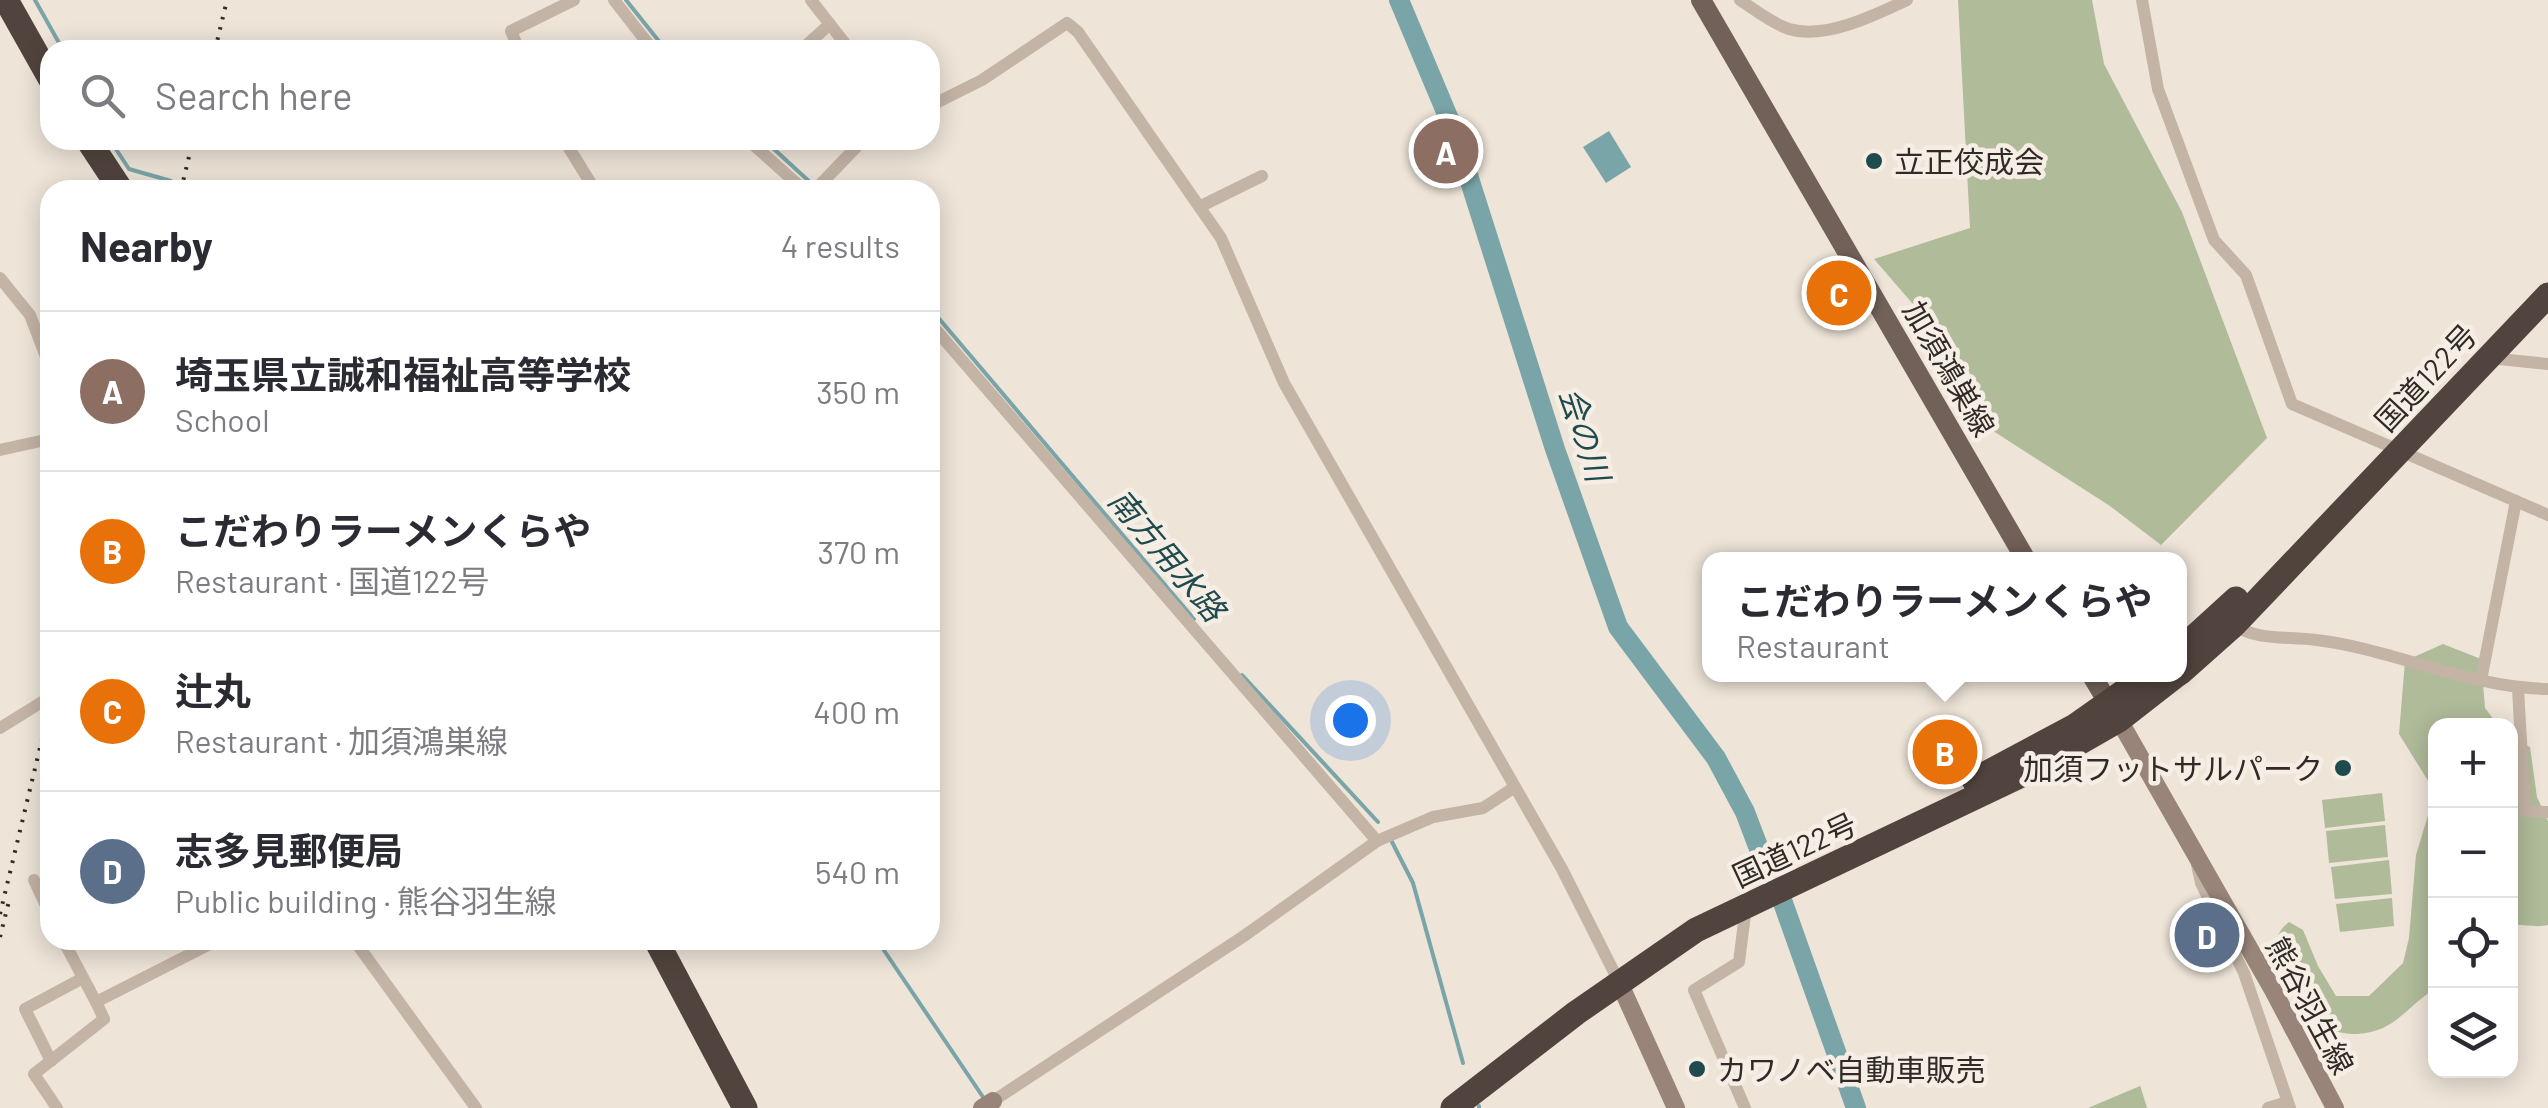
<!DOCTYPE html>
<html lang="en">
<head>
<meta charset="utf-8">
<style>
	body { margin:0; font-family:Barlow,"Noto Sans JP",sans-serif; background:#f2f2f3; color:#2b2b33 }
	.controls { position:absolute; right:30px; bottom:30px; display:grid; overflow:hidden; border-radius:20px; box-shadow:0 5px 25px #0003 }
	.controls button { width:90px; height:90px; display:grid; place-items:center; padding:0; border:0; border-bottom:2px solid #e1e1e2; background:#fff; color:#2b2b33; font:50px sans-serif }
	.you { position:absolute; left:1350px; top:720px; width:35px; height:35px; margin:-25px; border:8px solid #fff; border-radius:50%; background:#1a73e8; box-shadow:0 0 0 15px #1a73e833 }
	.badge { display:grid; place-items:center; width:65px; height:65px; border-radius:50%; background:#0f766e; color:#fff; font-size:32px; font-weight:700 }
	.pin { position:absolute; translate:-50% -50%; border:5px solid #fff; box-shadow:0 2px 10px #0006 }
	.popup { position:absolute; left:1702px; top:552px; width:485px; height:130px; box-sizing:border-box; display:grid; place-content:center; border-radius:20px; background:#fff; filter:drop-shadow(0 2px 8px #0005); font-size:32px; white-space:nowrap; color:#7c7c81 }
	.popup b { font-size:38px; color:#2b2b33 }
	.popup::after { content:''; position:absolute; left:50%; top:100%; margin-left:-20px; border:20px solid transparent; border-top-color:#fff }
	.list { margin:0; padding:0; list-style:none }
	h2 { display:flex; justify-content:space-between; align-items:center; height:130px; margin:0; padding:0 40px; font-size:42px }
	h2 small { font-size:32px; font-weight:400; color:#7c7c81 }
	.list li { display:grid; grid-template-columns:65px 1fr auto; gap:30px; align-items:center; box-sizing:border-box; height:160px; padding:0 40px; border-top:2px solid #e1e1e2 }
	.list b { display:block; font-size:38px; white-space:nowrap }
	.list p { margin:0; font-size:32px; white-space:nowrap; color:#7c7c81 }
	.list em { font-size:32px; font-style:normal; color:#7c7c81 }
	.icon { flex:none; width:55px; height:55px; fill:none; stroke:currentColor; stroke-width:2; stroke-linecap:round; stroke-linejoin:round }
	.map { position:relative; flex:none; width:2548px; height:1108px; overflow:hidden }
	.search { position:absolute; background:#fff; box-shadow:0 5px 25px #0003; left:40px; top:40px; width:900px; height:110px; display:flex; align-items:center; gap:25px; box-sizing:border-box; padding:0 35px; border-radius:30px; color:#7c7c81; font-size:38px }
	.panel { position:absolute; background:#fff; box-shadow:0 5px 25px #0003; left:40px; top:180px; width:900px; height:770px; border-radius:30px }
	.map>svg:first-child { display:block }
	.green { fill:#b0bb9a }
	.water { fill:#7aa5a8 }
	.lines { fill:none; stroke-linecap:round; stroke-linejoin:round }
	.stream { stroke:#7aa5a8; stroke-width:4 }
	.river { stroke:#7aa5a8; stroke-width:20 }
	.street { stroke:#c4b4a6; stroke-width:12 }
	.secondary { stroke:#988478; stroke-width:18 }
	.primary { stroke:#726158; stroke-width:20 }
	.highway { stroke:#51443e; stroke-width:25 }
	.rail { stroke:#312a26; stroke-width:4; stroke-dasharray:2.5 8; stroke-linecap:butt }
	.poi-dot { fill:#204b4e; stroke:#f6eee4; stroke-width:4 }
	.labels { text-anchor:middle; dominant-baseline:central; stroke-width:9; stroke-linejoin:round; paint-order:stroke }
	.poi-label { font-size:30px; fill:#312a26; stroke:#f6eee4; text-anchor:start }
	.street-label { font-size:30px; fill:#312a26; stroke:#f6eee4 }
	.water-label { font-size:32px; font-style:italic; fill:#204b4e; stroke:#f6eee4 }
</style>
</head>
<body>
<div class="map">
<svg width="2548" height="1108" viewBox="0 0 2548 1108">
	<rect width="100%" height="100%" fill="#eee4d8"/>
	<!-- green -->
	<g class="green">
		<path d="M1958,0H2092L2104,64L2182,212L2267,438L2161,545L2110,506L1987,427L1925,318L1874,259L1970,228Z"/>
		<path d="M2443,644L2481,659L2485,708L2498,725L2436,726L2435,989C2406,1006 2396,1032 2357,1034C2345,1035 2322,1029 2313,1021C2289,1000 2257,945 2289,922L2303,930L2318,966L2336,996H2369L2403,963L2409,938L2416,855L2435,792L2399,734L2405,661Z"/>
		<path d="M2510,737L2530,747L2537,797L2548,821V925C2538,928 2522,924 2511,925Z"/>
		<path d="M2382,793L2385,821L2325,828L2322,800Z"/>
		<path d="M2385,825L2388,857L2329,863L2326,831Z"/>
		<path d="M2389,860L2392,894L2335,899L2331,867Z"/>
		<path d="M2392,898L2394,926L2340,932L2336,904Z"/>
		<path d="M2140,1085L2147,1108H2088L2140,1086Z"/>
	</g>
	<!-- water -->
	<path class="water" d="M1609,131L1631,167L1606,183L1583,147Z"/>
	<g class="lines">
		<!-- stream -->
		<g class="stream">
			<path d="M35,0L63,50"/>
			<path d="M626,0L666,50"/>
			<path d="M110,140L129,169L171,181"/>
			<path d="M764,140L811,183"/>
			<path d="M189,185L216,190"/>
			<path d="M930,308L1194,619"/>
			<path d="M1242,675L1378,822"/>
			<path d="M1391,840L1413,883L1463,1063"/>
			<path d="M877,940L985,1100"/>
			<path d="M1479,1106V1108"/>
		</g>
		<!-- river -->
		<g class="river">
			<path d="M1399,0L1454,131L1555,449L1618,627L1716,758L1745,812L1764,862"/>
			<path d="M1782,900L1856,1108"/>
		</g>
		<!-- street -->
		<g class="street">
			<path d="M614,0L653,50"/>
			<path d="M811,0L850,50"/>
			<path d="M1740,0C1755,10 1773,24 1789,29C1825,40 1875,15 1907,0"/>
			<path d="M2142,0L2158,89L2214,240L2246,275L2292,404L2548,515"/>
			<path d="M519,50L511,31L574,0"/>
			<path d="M801,50L830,24"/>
			<path d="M930,106L982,80L1067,23L1078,32L1221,238L1284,383L1562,869L1619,982"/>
			<path d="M564,140L595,190"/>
			<path d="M748,140L804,190"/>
			<path d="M815,190L863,140"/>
			<path d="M1201,206L1262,176"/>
			<path d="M0,278L30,315L50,367"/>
			<path d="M930,323L1377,841"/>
			<path d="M2489,358L2548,364"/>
			<path d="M0,450L50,439"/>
			<path d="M2234,625C2257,641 2288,636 2316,640C2394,649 2468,688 2548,689"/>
			<path d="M2481,680L2516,501"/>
			<path d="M2518,689L2525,811L2548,812"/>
			<path d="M0,728L50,697"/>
			<path d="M2197,865L2201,883L2244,973L2290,1108"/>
			<path d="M34,880L50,914"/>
			<path d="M63,940L96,1002"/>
			<path d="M354,940L476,1108"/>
			<path d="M51,1061L25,1009L83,978"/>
			<path d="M993,1101L1244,936L1377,841L1433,817L1483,808L1515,787"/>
			<path d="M57,1108L34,1074L104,1019L96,1002L218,940"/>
			<path d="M1745,1108L1694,990L1739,962L1746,907"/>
			<path d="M2268,1108L2287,1102"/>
		</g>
		<!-- secondary -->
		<g class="secondary">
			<path d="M2119,720L2273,990L2335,1108"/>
			<path d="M1619,982L1676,1108"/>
			<path d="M982,1108L993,1101"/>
		</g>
		<!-- primary -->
		<g class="primary">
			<path d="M1701,0L2026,560"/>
			<path d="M2091,674L2116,716"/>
		</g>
		<!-- highway -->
		<g class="highway">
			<path d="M6,0L50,78"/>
			<path d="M88,140L121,190"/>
			<path d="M2180,650L2236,599"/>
			<path d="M2180,673L2234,625L2548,295"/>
			<path d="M1974,780L2075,726L2149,674"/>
			<path d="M656,940L745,1108"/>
			<path d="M1453,1108L1576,1013L1696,930L2028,772L2119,720L2178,674"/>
		</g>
		<!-- rail -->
		<g class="rail">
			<path d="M215,50L227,0"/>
			<path d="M181,190L193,140"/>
			<path d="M0,914L50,706"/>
			<path d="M0,937L9,901"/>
		</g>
	</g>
	<!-- markers -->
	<g class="poi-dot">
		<circle cx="1874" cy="161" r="10"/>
		<circle cx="2343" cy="768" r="10"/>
		<circle cx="1697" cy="1069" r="10"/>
	</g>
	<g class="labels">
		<!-- poi labels -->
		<g class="poi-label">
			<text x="1894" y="161">立正佼成会</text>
			<text x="2323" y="768" text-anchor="end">加須フットサルパーク</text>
			<text x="1717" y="1069">カワノベ自動車販売</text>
		</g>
		<!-- street labels -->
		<g class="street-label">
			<text transform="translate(1950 368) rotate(60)">加須鴻巣線</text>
			<text transform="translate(2425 377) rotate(-47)">国道122号</text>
			<text transform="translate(1794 849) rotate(-25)">国道122号</text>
			<text transform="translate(2311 1005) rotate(62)">熊谷羽生線</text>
		</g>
		<!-- water labels -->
		<g class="water-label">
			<text transform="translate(1586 434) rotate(72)">会の川</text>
			<text transform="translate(1168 554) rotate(50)">南方用水路</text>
		</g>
	</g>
</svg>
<div class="controls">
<button>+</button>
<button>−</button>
<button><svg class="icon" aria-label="locate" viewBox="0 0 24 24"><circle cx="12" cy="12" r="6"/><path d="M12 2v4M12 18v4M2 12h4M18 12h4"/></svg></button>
<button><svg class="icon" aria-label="layers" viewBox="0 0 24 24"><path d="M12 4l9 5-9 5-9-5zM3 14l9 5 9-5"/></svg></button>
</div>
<div class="you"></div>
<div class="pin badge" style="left:1446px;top:151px;background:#8d6e63">A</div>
<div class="pin badge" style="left:1945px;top:752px;background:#e8710a">B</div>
<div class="popup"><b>こだわりラーメンくらや</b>Restaurant</div>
<div class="pin badge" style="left:1839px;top:293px;background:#e8710a">C</div>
<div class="pin badge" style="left:2207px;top:935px;background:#5c6f8a">D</div>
<div class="search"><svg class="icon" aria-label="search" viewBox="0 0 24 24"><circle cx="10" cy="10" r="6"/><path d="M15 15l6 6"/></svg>Search here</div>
<section class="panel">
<h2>Nearby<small>4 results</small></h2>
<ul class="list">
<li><span class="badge" style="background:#8d6e63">A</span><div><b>埼玉県立誠和福祉高等学校</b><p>School</p></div><em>350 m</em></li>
<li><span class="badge" style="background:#e8710a">B</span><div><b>こだわりラーメンくらや</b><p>Restaurant · 国道122号</p></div><em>370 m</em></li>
<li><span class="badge" style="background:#e8710a">C</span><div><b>辻丸</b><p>Restaurant · 加須鴻巣線</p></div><em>400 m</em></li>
<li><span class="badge" style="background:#5c6f8a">D</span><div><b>志多見郵便局</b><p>Public building · 熊谷羽生線</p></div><em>540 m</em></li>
</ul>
</section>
</div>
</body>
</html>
